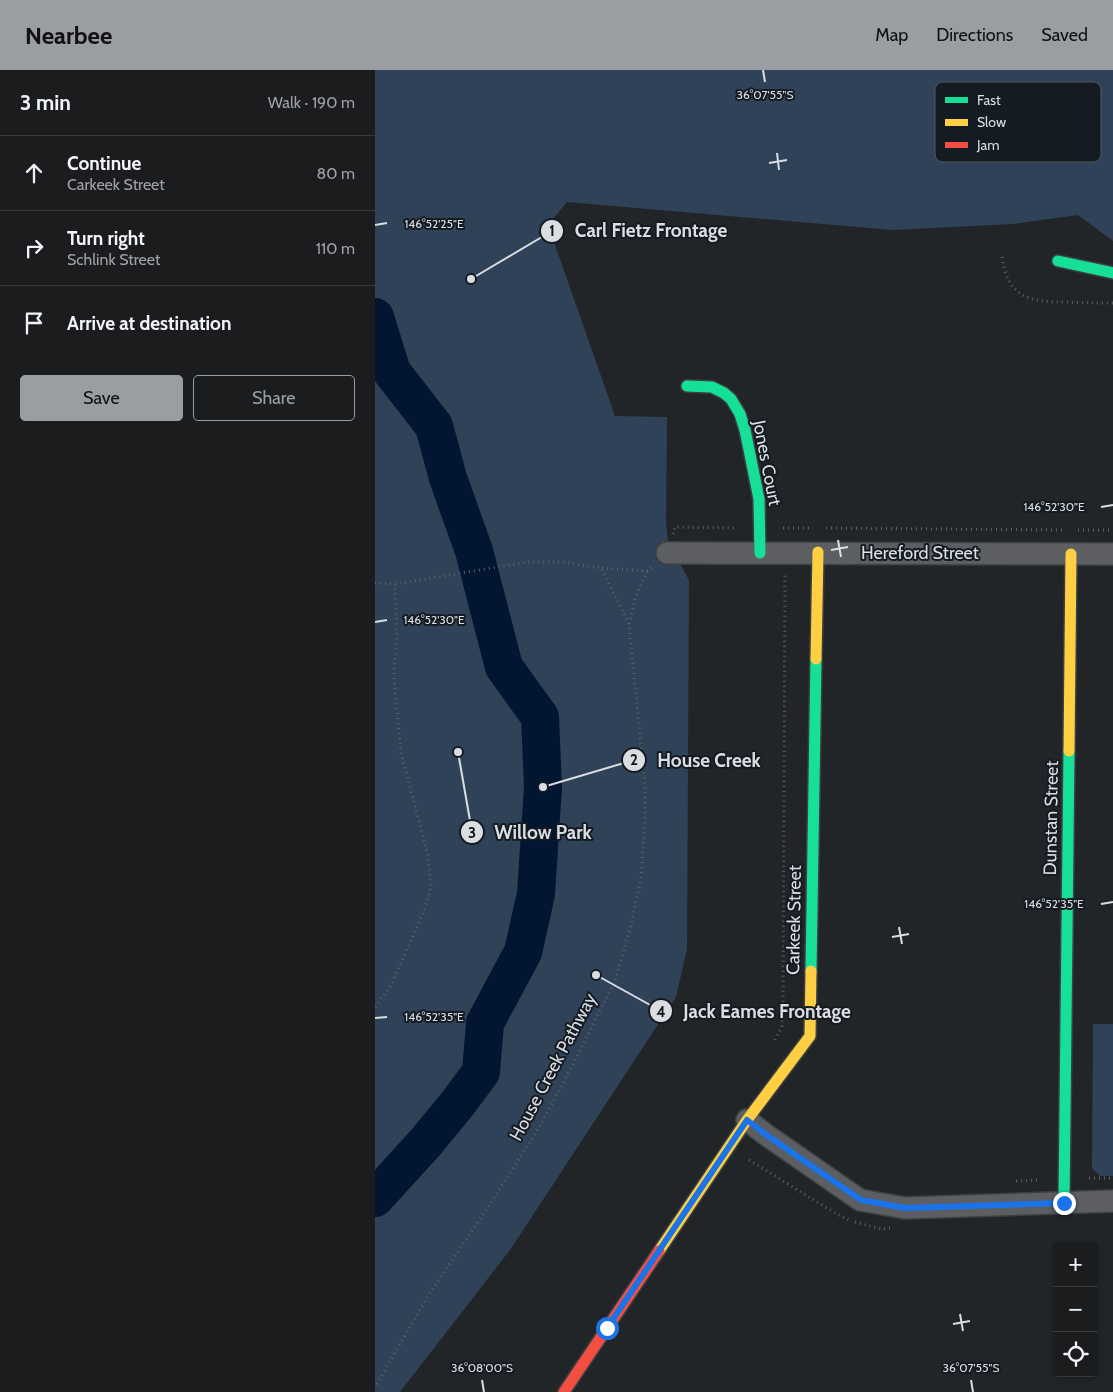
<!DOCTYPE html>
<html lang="en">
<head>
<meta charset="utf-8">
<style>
	body { margin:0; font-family:Cabin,sans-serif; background:#27292b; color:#f1f3f6 }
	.controls { position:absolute; right:15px; bottom:15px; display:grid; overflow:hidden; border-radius:5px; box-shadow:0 1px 4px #0004 }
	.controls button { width:45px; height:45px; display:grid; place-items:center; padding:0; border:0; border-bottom:1px solid #383a3c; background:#1a1c1e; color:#f1f3f6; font:25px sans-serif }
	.stop { position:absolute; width:15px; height:15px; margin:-11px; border:4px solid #1a73e8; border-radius:50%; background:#fff }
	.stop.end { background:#1a73e8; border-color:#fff; box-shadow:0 1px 5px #0008 }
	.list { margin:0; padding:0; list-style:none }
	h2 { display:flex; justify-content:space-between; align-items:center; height:65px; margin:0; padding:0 20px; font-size:21px }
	h2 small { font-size:16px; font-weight:400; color:#9fa1a4 }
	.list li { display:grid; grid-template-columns:32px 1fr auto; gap:15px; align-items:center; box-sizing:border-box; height:75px; padding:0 20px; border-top:1px solid #383a3c }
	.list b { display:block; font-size:19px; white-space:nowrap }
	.list p { margin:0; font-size:16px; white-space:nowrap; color:#9fa1a4 }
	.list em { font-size:16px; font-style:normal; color:#9fa1a4 }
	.actions { display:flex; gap:10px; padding:15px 20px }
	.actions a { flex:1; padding:11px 0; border:1px solid #9a9da2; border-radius:5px; text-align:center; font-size:18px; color:#9a9da2 }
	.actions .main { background:#9a9da2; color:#111 }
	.icon { flex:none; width:28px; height:28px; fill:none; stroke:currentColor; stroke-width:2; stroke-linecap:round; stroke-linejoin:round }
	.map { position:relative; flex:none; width:738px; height:1322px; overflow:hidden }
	header { display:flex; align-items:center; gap:30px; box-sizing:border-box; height:70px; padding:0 25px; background:#9a9da2; color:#111 }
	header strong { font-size:24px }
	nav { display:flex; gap:28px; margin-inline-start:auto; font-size:18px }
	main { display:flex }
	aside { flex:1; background:#1a1c1e }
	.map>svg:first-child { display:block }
	.green { fill:#304258 }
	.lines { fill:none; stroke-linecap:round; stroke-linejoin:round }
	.river { stroke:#031631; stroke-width:38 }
	.street-casing { stroke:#3d4043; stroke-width:24 }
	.fast-casing { stroke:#3d4043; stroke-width:14 }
	.slow-casing { stroke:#3d4043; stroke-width:14 }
	.jam-casing { stroke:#3d4043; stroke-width:14 }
	.path { stroke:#5e6063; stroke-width:3; stroke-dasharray:1 4; stroke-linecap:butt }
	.street { stroke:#5c5e61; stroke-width:21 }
	.fast { stroke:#16e098; stroke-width:11 }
	.slow { stroke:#ffcf43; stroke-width:11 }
	.jam { stroke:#f24e42; stroke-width:11 }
	.route { stroke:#1a73e8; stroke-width:6 }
	.ticks { fill:none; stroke:#dadee3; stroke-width:2 }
	.labels { text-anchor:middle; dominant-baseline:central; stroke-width:4; stroke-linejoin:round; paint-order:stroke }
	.street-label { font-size:18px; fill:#dadee3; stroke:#151b23 }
	.key { fill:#151b23; stroke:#50565d; stroke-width:1 }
	.key-label { font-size:14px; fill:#dadee3 }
	.ticks-label { font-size:12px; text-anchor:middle; fill:#dadee3; stroke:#151b23; stroke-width:4; stroke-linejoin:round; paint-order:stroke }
	.leader { fill:none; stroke:#dadee3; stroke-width:2 }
	.callout-dot { fill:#dadee3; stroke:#151b23; stroke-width:2 }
	.mark-label { font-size:15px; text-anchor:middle; font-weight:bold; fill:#111 }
	.callout-label { font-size:19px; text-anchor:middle; font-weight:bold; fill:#dadee3; stroke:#151b23; stroke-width:4; stroke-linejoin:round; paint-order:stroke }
</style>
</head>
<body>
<header>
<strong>Nearbee</strong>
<nav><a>Map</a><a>Directions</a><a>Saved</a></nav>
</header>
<main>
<aside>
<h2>3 min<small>Walk · 190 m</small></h2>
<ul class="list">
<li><svg class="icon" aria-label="ahead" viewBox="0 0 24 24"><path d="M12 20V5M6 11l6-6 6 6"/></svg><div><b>Continue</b><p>Carkeek Street</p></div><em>80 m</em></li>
<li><svg class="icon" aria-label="right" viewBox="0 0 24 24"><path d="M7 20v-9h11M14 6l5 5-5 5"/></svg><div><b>Turn right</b><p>Schlink Street</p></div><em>110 m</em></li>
<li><svg class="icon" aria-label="arrive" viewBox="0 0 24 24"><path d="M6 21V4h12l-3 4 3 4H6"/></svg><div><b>Arrive at destination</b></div></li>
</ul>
<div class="actions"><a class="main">Save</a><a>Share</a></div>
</aside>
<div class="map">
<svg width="738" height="1322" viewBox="0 0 738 1322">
	<rect width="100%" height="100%" fill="#222528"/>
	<!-- green -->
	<g class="green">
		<path d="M0,0H738V171L703,145L638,154L518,160L192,132L173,155L240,346L292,347L291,452L293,471L314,510L312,879L301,927L135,1180L25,1322H0Z"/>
		<path d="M718,954H738V1106H725L717,1098Z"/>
	</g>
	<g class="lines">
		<!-- river -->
		<path class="river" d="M0,247L17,302L59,356L73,408L99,481L129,597L165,647L168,717L161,824L148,882L110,953L106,1002L83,1033L51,1072L0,1128"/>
		<defs>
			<g id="street">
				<path d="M292,483L738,484"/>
				<path d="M372,1050L390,1064L485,1130L530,1138L738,1131"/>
			</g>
			<g id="fast">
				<path d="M683,191L738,203"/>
				<path d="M312,316L337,317L349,323L356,329L365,344L370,360L384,429L385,483"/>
				<path d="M436,901L441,589"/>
				<path d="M689,1133L694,681"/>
			</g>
			<g id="slow">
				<path d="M441,589L443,482"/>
				<path d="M694,681L696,484"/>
				<path d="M284,1181L372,1050L435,966L436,901"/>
			</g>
			<path id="jam" d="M189,1322L284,1181"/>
		</defs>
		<!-- street casing -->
		<use href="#street" class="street-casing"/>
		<!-- fast casing -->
		<use href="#fast" class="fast-casing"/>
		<!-- slow casing -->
		<use href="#slow" class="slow-casing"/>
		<!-- jam casing -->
		<use href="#jam" class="jam-casing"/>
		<!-- path -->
		<g class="path">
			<path d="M627,187C633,228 654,232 691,232C707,233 722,233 738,233"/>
			<path d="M408,458H435"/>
			<path d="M451,458L690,460"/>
			<path d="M703,460H738"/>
			<path d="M298,464L300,457L362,458"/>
			<path d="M227,498L273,501L277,497"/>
			<path d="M0,513L20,514L153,492H187L226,498L254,554L270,716V754L266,808L256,855L240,911L196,998L165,1056L115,1134L53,1226L0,1317"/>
			<path d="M254,554L261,526L272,501"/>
			<path d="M0,937L16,915L49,841L56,817L53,785L26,683L20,621L19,602L22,566L20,514"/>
			<path d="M400,970L407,956L408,937L410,503"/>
			<path d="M374,1090L465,1146L474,1150"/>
			<path d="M714,1108H738"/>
			<path d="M641,1111L665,1110"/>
			<path d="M480,1152L506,1159L518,1158"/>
		</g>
		<!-- street -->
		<use href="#street" class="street"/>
		<!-- fast -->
		<use href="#fast" class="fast"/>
		<!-- slow -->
		<use href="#slow" class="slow"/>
		<!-- jam -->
		<use href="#jam" class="jam"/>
	</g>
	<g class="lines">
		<!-- route -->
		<path class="route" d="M232,1258L372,1050L390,1064L486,1130L530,1138L689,1133"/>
	</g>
	<!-- ticks -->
	<path class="ticks" d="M388,0L390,12M402,83L404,100M394,93L412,90M0,155L12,153M726,437L738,435M463,470L466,487M456,480L473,477M0,552L12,550M726,834L738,832M524,857L527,874M517,867L534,864M0,948L12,947M585,1244L588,1261M578,1254L595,1251M107,1310L109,1322M596,1310L598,1322"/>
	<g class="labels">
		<!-- street labels -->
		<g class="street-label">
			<text transform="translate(392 393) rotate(79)">Jones Court</text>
			<text x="545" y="483">Hereford Street</text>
			<text transform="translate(676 748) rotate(-89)">Dunstan Street</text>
			<text transform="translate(419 850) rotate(-89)">Carkeek Street</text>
			<text transform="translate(178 997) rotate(-62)">House Creek Pathway</text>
		</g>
	</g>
	<!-- legend -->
	<rect x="560" y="12" width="166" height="80" rx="8" class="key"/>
	<rect x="570" y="27" width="23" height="6" fill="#16e098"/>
	<rect x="570" y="49" width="23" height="7" fill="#ffcf43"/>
	<rect x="570" y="72" width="23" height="6" fill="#f24e42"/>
	<g class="key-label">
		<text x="602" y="35">Fast</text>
		<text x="602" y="57">Slow</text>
		<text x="602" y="80">Jam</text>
	</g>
	<g class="ticks-label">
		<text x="390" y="29">36°07'55"S</text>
		<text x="59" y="158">146°52'25"E</text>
		<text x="679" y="441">146°52'30"E</text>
		<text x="59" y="554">146°52'30"E</text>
		<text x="679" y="838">146°52'35"E</text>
		<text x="59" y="951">146°52'35"E</text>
		<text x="107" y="1302">36°08'00"S</text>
		<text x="596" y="1302">36°07'55"S</text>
	</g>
	<!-- callouts -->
	<path class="leader" d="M96 209L177 161M168 717L259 690M83 682L97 762M221 905L286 941"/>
	<g class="callout-dot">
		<circle cx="96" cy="209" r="5"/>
		<circle cx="168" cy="717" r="5"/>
		<circle cx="83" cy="682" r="5"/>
		<circle cx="221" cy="905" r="5"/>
		<circle cx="177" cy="161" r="12"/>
		<circle cx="259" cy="690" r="12"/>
		<circle cx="97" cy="762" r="12"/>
		<circle cx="286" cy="941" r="12"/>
	</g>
	<g class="mark-label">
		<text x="177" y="166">1</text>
		<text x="259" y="695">2</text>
		<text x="97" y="768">3</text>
		<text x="286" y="947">4</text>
	</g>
	<g class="callout-label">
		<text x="276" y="167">Carl Fietz Frontage</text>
		<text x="334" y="697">House Creek</text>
		<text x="168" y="769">Willow Park</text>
		<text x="392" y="948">Jack Eames Frontage</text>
	</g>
</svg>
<div class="controls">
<button>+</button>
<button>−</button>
<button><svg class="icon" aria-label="locate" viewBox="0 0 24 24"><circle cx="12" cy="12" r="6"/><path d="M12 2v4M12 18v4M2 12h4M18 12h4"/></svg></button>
</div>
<div class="stop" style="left:232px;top:1258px"></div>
<div class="stop end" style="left:689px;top:1133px"></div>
</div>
</main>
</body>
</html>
